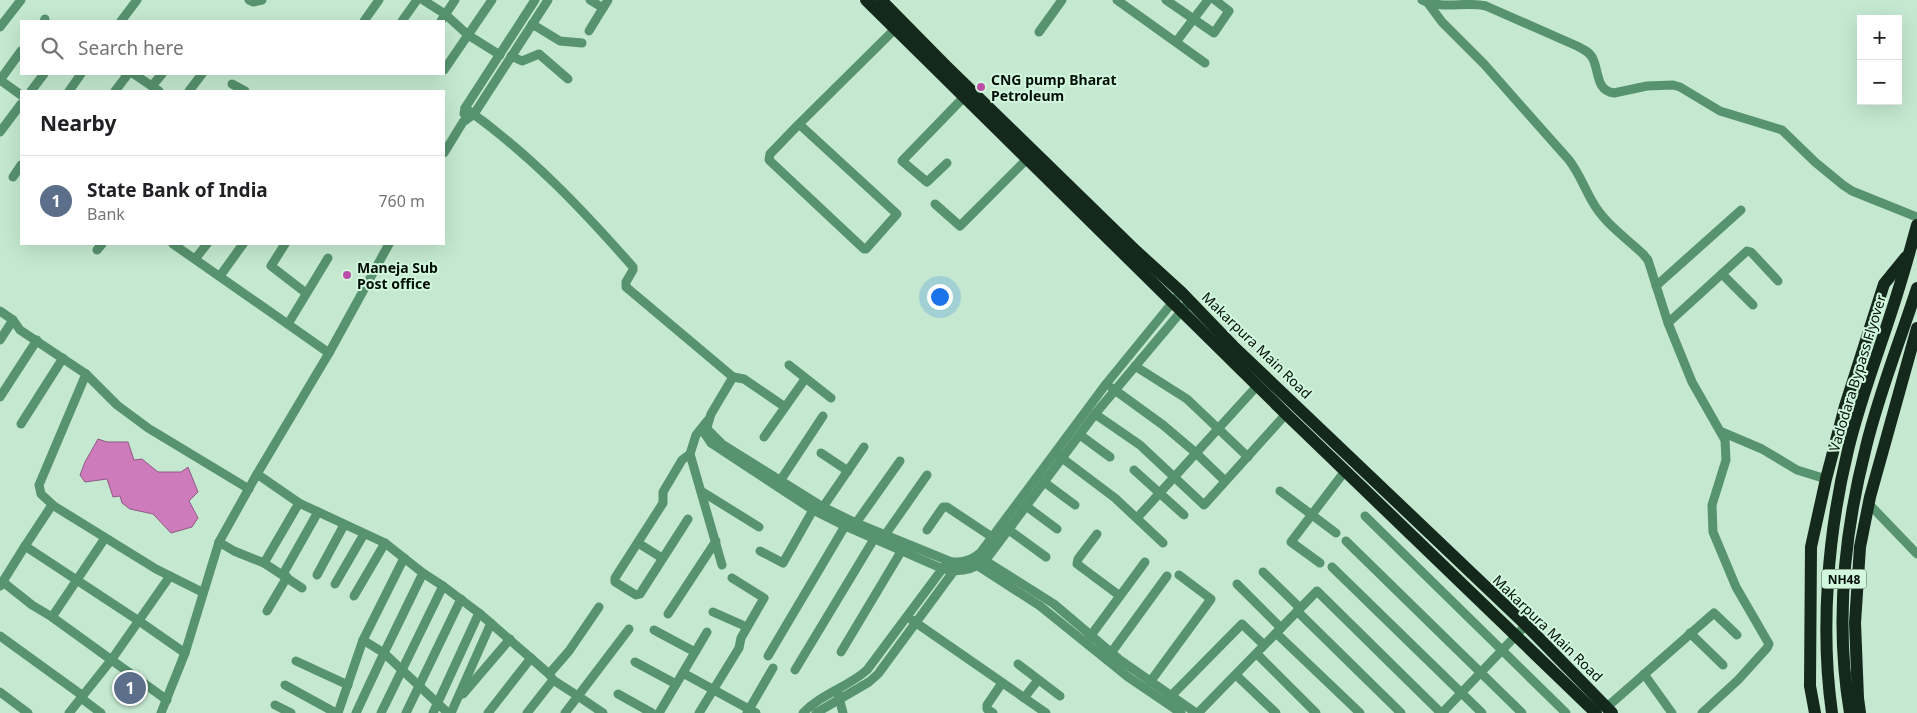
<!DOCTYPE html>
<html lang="en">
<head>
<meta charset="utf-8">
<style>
	body { margin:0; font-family:"Noto Sans",sans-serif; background:#f2f2f2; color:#202124 }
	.controls { position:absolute; right:15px; top:15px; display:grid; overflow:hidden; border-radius:0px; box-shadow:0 5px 20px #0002 }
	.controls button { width:45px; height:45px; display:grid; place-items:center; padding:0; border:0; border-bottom:1px solid #e0e0e0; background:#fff; color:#202124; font:25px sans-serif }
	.you { position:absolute; left:939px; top:296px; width:18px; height:18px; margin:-12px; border:4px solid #fff; border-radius:50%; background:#1a73e8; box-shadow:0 0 0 8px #1a73e833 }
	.badge { display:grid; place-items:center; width:32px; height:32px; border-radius:50%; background:#7c3aed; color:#fff; font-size:16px; font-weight:700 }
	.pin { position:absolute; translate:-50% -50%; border:2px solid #fff; box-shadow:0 1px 5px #0006 }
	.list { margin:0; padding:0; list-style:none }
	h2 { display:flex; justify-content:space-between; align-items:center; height:65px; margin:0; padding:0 20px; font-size:21px }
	h2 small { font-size:16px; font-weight:400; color:#757577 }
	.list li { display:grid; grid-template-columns:32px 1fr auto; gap:15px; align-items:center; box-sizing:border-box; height:90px; padding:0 20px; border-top:1px solid #e0e0e0 }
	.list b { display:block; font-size:19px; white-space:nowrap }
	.list p { margin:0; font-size:16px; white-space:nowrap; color:#757577 }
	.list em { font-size:16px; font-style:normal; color:#757577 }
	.icon { flex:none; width:28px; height:28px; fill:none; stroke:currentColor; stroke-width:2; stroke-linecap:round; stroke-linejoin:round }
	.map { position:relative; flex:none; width:1917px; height:713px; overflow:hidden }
	.search { position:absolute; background:#fff; box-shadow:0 5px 20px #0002; left:20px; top:20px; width:425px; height:55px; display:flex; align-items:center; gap:12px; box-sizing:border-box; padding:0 18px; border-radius:0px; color:#757577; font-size:19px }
	.panel { position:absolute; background:#fff; box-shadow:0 5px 20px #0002; left:20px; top:90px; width:425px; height:155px; border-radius:0px }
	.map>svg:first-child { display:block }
	.water { fill:#cd7bba; stroke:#905b84 }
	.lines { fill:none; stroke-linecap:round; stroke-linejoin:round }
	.minor { stroke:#57936e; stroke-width:9 }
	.highway { stroke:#14291c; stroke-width:12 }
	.poi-dot { fill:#be4da8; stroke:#d1f7dd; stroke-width:2 }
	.labels { text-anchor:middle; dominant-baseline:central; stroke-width:4; stroke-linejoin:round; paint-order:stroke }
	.shield { fill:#d1f7dd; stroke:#415547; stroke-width:1 }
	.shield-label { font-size:12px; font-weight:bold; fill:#030f07 }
	.poi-label { font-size:14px; font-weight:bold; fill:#030f07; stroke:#d1f7dd; text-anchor:start }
	.street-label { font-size:14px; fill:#030f07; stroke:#d1f7dd }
</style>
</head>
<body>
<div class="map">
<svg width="1917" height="713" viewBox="0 0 1917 713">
	<rect width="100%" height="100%" fill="#c4e9d0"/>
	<!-- water -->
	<path class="water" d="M98,439L107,442H128L134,460L142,459L158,472H181L188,467L198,492L189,501L198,518L192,527L171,533L153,514L130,509L122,503L120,496L113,497L107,479L85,482L80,475L85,462Z"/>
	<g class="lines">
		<!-- minor -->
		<g class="minor">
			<path d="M249,0L253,2L262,0"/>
			<path d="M423,0L445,14L468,35L500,55"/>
			<path d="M590,0L603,8L608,0"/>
			<path d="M1117,0L1205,63"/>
			<path d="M1166,0L1214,33L1229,11L1215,0"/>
			<path d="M1422,0C1443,10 1465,1 1486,6L1577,46C1583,49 1590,52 1593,59C1599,71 1596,91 1614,93L1647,86L1673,85L1680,87L1720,111L1782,130L1815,162L1843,185L1852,191L1917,217"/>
			<path d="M1428,3L1442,22L1484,64L1569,160C1579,173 1584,187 1592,201C1604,223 1625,237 1643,254L1648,260L1668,323L1692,382L1725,440L1726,460L1712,505L1713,532L1736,587L1769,644L1767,648L1738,680L1702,713"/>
			<path d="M44,21L45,19"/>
			<path d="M121,21L137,0"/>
			<path d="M364,21L379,0"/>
			<path d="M402,21L417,0"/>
			<path d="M441,21L455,0"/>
			<path d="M532,24L560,41L582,43"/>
			<path d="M0,27L21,0"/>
			<path d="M589,31L603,8"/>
			<path d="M1039,32L1062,0"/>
			<path d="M1176,42L1208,0"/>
			<path d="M511,56L522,61L539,54L568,79"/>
			<path d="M444,70L492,0"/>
			<path d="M134,74L159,91"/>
			<path d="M0,80L21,51"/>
			<path d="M0,80L21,95"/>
			<path d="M232,84L245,91"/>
			<path d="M152,86L162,74"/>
			<path d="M31,91L44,74"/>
			<path d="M69,91L81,74"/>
			<path d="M115,91L128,74"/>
			<path d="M189,91L202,74"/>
			<path d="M465,108C529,153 582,209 633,267V270L626,282V287L733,377L711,414L705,434L711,443L813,510L845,526L943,569C959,573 972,570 985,561L1095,414L1190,301"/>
			<path d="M464,114L465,108L535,0"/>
			<path d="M799,124L770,154L769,160L864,249H866L897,214L799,124L895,29"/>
			<path d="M0,132L21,104"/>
			<path d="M444,153L463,122L474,114L548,0"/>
			<path d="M947,163L927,182L902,161L964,97"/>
			<path d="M13,177L21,165"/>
			<path d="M935,204L960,226L1027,159"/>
			<path d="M173,244L329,353"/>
			<path d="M285,244L271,266L306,293"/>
			<path d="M97,250L102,244"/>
			<path d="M195,259L207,244"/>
			<path d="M1722,274L1753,305"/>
			<path d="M220,276L243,244"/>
			<path d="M1656,286L1741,210"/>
			<path d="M0,311L13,320L20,330L86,374"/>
			<path d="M1668,323L1747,251L1751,252L1778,281"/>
			<path d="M288,324L328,258"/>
			<path d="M0,340L13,320"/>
			<path d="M789,365L831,398"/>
			<path d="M1135,366L1187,399L1248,457"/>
			<path d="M733,377L744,379L785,407"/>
			<path d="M1112,388L1163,425L1196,453L1225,481"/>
			<path d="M0,397L37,340"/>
			<path d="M1095,414L1140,445L1204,505L1286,414"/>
			<path d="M708,420L696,435L690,454L722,565"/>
			<path d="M21,424L63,358"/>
			<path d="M706,428L722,444L823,507L856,523L949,561C961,564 972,560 981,552L1106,384L1181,292"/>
			<path d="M1722,432L1762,449L1797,470L1826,479"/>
			<path d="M1080,435L1110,457"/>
			<path d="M764,437L805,379"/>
			<path d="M821,453L848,471"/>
			<path d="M1058,455L1115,498L1163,543"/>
			<path d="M1134,470L1184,515"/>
			<path d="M257,474L299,503L385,543L423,573L443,586L479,613L549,674L569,651L599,607"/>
			<path d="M1044,482L1075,505"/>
			<path d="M778,484L823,416"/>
			<path d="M701,491L759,527"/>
			<path d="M1280,491L1336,533"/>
			<path d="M1869,504L1917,554"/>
			<path d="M52,505L25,546L139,621L185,653"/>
			<path d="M1026,506L1057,529"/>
			<path d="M823,507L864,447"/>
			<path d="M1365,516L1566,713"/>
			<path d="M1137,518L1257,386"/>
			<path d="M688,519L640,594L636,595L615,582V578L663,503V492L682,460L690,454"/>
			<path d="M856,523L900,461"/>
			<path d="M927,530L943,507H947L992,537"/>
			<path d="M1009,530L1046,557"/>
			<path d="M1097,534L1078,559L1077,564L1120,596"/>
			<path d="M885,535L927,475"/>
			<path d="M105,538L52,617L167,700"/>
			<path d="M1346,541L1522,713"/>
			<path d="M219,542L234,551L264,563L302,588"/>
			<path d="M638,543L662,558"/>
			<path d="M760,551L783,563L813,510"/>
			<path d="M981,558L1054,604L1120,660L1196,713"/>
			<path d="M264,563L299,503"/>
			<path d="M1320,563L1291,542L1345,471"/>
			<path d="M975,564L1040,606L1128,677L1181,713"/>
			<path d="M1332,567L1482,713"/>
			<path d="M1263,572L1300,608"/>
			<path d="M423,573L384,653L448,713"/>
			<path d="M283,574L318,512"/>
			<path d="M317,575L344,525"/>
			<path d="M3,582L32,605L52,617"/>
			<path d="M335,584L364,534"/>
			<path d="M1237,584L1281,628"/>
			<path d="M0,586L25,546"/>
			<path d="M202,592L156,569L54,506L41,494L39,485L86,374L117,405L148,428L249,489"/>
			<path d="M354,596L385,543"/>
			<path d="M267,611L287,577"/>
			<path d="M1297,611L1401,713"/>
			<path d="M713,612L747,627"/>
			<path d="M668,614L716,541"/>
			<path d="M912,620L1046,713"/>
			<path d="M654,630L695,652"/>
			<path d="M1276,633L1360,713"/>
			<path d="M1690,633L1723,665"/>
			<path d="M0,636L83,696"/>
			<path d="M1089,638L1145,562"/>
			<path d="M841,652L902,550"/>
			<path d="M1111,653L1167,576"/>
			<path d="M1257,654L1316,713"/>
			<path d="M768,656L845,526"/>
			<path d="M296,661L348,685"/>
			<path d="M635,662L676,684"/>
			<path d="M1018,664L1060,696"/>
			<path d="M795,670L874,539"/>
			<path d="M683,673L756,713"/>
			<path d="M1644,674L1672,713"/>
			<path d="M1236,675L1276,713"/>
			<path d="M553,680L578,696L565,713"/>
			<path d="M1150,682L1211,599L1179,575"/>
			<path d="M285,685L336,713"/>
			<path d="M0,692L28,713"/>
			<path d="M463,694L510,639"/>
			<path d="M618,694L652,713"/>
			<path d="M838,694L843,713"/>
			<path d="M1170,697L1242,624L1264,645"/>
			<path d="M81,698L101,713"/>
			<path d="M1024,698L1038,680"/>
			<path d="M275,705L291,713"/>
			<path d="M1607,707L1714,613L1737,635"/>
			<path d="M69,713L112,659L170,576"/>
			<path d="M161,713L185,653L219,542L257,474L329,353L389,244"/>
			<path d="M338,713L363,640L404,558"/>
			<path d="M356,713L384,653L363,640"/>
			<path d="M381,713L443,586"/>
			<path d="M406,713L461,599"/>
			<path d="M433,713L479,613"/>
			<path d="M451,713L491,623"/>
			<path d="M488,713L531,658"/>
			<path d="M527,713L553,680L550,675"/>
			<path d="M603,713L578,696L629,629"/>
			<path d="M659,713L707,632"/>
			<path d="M699,713L739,648L741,638L764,598L732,578"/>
			<path d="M747,713L773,668"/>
			<path d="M803,713C821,694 848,687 867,670L946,564"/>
			<path d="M816,713L869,682L878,674L956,568"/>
			<path d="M993,713L987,709V705L1002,683"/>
			<path d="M1198,713L1317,591L1441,713"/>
			<path d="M1442,713L1526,625"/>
		</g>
		<!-- highway -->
		<g class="highway">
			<path d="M866,0L1286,414L1596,713"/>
			<path d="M881,0L946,66L1136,251L1181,292L1233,346L1526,625L1612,713"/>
			<path d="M1815,713L1810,686L1811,547L1826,479L1845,406L1884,284L1906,257"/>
			<path d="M1832,713C1820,629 1828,532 1848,450C1861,395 1882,344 1898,291C1905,269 1911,247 1917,225"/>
			<path d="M1850,713C1835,625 1844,533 1866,447C1879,393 1900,341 1917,288"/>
			<path d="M1860,713L1858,698L1855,623L1860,547L1870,497L1917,328"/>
		</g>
	</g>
	<!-- markers -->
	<g class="poi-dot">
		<circle cx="981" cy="87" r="5"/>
		<circle cx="347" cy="275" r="5"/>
	</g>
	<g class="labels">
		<!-- shield labels -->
		<rect class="shield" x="1821.5" y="569.5" width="45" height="19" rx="4"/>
		<g class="shield-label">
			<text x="1844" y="579">NH48</text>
		</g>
		<!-- poi labels -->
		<g class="poi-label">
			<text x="991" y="79">CNG pump Bharat<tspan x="991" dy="16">Petroleum</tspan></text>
			<text x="357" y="267">Maneja Sub<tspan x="357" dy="16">Post office</tspan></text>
		</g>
		<!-- street labels -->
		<g class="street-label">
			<text transform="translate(1257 345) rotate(44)">Makarpura Main Road</text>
			<text transform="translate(1857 373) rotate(-73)">Vadodara Bypass Flyover</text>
			<text transform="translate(1548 628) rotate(44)">Makarpura Main Road</text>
		</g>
	</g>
</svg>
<div class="controls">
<button>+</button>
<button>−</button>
</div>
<div class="you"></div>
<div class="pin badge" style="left:130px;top:688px;background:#5c6f8a">1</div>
<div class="search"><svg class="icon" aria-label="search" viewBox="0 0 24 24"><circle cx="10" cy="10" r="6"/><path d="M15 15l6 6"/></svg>Search here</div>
<section class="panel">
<h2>Nearby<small></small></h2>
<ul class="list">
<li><span class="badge" style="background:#5c6f8a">1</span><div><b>State Bank of India</b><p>Bank</p></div><em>760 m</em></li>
</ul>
</section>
</div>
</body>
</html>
